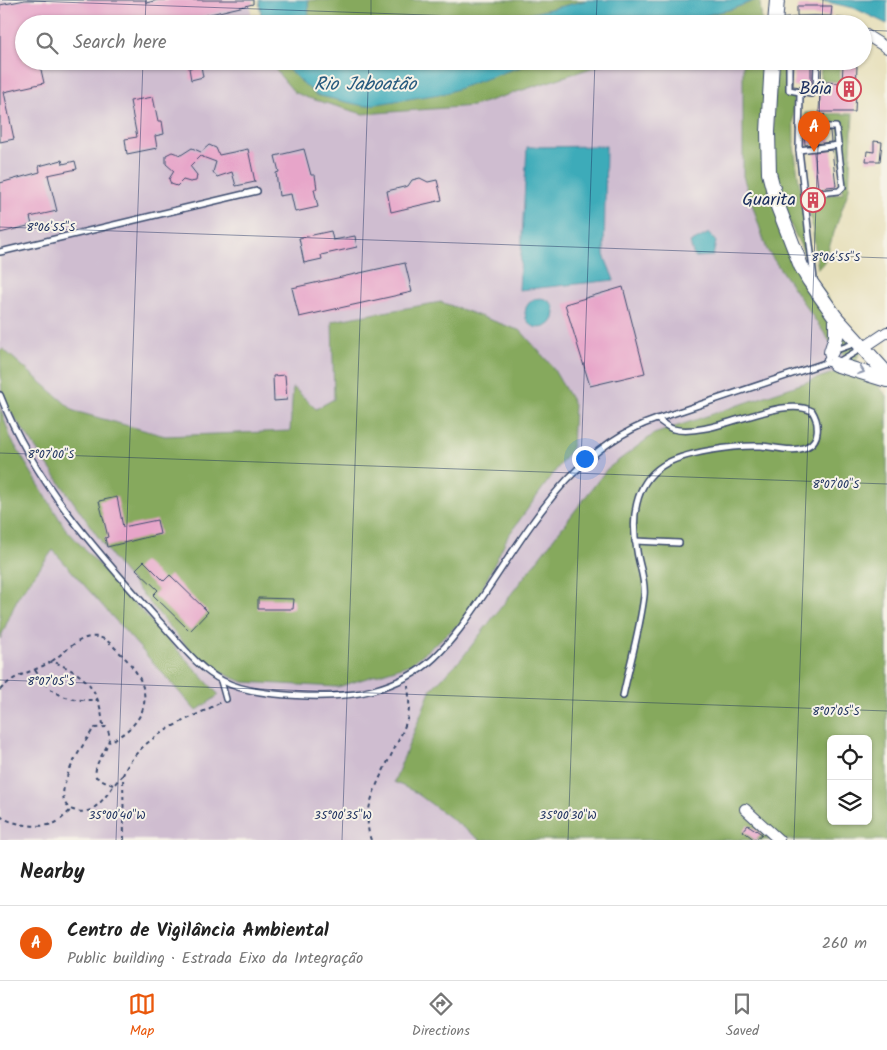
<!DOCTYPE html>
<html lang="en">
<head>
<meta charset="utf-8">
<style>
	body { margin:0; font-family:Kalam,sans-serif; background:#f6f6f6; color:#222 }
	.controls { position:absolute; right:15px; bottom:15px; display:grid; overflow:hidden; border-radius:8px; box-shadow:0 1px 4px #0004 }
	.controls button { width:45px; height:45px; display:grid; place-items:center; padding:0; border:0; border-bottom:1px solid #e0e0e0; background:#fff; color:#222; font:25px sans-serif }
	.you { position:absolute; left:584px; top:458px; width:18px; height:18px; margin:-12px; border:4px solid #fff; border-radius:50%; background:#1a73e8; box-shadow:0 0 0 8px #1a73e833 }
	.badge { display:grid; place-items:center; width:32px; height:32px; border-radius:50%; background:#ea580c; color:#fff; font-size:16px; font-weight:700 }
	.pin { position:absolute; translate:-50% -41px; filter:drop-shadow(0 1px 2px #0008) }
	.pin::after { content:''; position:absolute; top:26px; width:18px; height:15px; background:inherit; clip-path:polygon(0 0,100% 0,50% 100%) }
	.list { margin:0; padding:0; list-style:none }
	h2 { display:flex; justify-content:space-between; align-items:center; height:65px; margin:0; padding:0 20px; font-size:21px }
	h2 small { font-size:16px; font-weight:400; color:#767676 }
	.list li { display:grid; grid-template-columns:32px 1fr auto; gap:15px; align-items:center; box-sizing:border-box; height:75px; padding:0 20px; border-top:1px solid #e0e0e0 }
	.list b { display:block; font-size:19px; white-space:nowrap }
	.list p { margin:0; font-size:16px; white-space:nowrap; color:#767676 }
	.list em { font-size:16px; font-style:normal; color:#767676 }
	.icon { flex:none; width:28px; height:28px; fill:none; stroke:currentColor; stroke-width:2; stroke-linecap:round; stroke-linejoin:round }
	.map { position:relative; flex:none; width:887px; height:840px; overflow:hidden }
	.search { position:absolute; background:#fff; box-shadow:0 1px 4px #0004; left:15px; right:15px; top:15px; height:55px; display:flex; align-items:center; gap:12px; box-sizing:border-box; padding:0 18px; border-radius:28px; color:#767676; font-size:19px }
	.sheet { height:140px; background:#fff }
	nav { display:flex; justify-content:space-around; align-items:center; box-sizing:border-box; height:70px; border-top:1px solid #e0e0e0; background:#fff; font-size:14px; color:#767676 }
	nav a { display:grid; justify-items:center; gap:2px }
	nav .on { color:#ea580c }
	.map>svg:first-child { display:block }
	.industrial { fill:#cfbdd0; fill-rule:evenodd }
	.forest { fill:#86a95d; stroke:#506c5e; fill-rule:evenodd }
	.water { fill:#3cabb9; stroke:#2c6d8c }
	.building { fill:#e7a5c9 }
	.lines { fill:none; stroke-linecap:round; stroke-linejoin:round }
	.lane-casing { stroke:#3a4a6c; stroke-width:8 }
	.street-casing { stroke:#3a4a6c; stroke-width:12 }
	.secondary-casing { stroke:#3a4a6c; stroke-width:16 }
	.path { stroke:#3a4a6c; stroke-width:2; stroke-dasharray:4 4; stroke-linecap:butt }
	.lane { stroke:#fff; stroke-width:5 }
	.street { stroke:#fff; stroke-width:10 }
	.secondary { stroke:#fff; stroke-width:14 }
	.oneway { stroke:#8d97ae }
	.ticks { fill:none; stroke:#1b2f5e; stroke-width:1; stroke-opacity:0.45 }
	.labels { text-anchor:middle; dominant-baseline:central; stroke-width:4; stroke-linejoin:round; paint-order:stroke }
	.poi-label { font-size:18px; fill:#1b2f5e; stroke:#f7f3e8; text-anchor:end }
	.water-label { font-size:19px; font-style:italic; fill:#275a7e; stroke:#f7f3e8 }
	.ticks-label { font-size:12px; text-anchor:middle; fill:#1b2f5e; stroke:#f7f3e8; stroke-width:4; stroke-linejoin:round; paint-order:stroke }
</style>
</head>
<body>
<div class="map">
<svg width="887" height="840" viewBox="0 0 887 840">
	<rect width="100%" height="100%" fill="#f7f3e8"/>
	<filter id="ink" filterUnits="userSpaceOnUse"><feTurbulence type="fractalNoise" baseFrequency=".02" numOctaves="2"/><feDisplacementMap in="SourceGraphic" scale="10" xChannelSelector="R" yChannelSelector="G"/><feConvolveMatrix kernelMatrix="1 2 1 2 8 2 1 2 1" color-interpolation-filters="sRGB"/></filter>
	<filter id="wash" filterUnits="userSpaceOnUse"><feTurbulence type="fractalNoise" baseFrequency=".0096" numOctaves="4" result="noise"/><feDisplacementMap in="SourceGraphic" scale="20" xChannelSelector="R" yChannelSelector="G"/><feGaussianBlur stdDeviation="1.12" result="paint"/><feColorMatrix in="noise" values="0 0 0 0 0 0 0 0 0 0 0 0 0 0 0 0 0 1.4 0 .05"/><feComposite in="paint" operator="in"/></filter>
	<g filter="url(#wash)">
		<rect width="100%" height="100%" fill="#e7e0bc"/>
		<!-- industrial -->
		<path class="industrial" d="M0,0H250L252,24H24V61H268L294,92L308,98L363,114L473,106L613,61H743V176L852,364L887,840H0ZM831,739H868V821H831Z"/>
		<!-- forest -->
		<g class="forest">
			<path d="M308,0H588L521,16L500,24H309Z"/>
			<path d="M756,0H760L762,24H743V20L730,24H670L732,9Z"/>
			<path d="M268,61H279L316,95L516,69L536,61H613L473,106L363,114L308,98L294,92Z"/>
			<path d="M743,61H764L769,173L794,250L863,348L856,360L887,396V840H480L415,792L394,782L431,689L462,658L607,469L654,434L836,372L852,364L831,343L767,250L743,176ZM831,739H868V821H831Z"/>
			<path d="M776,61H787L786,94H793L794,146L811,266C799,243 787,220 780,196C768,156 775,102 776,61Z"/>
			<path d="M821,64L840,65V82L820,80Z"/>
			<path d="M805,113L853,114L849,189L824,262L818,269L809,206L819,205V196L843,193L838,125L804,126Z"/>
			<path d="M441,302L521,331L551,365L574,404L572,448L508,536L469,616L411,664L338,687L243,682L201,664L117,564L2,400L0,350L3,349L74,411L165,436L290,431L293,387L316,409L334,399L332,321Z"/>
			<path d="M0,407L11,439L65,528L219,695L196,711L53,550L18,597L0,639Z"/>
		</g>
		<!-- water -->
		<g class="water">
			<path d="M259,0H308L309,24H262Z"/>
			<path d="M588,0H756L732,9L670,24H500L521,16Z"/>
			<path d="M818,0H887V24L854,8Z"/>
			<path d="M279,61H346L369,64L383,61H536L446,93L364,106L316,95Z"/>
			<path d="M606,146L604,255L614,280L519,290L527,147Z"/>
			<path d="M709,233L716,242L713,256L694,257L690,243Z"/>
			<circle cx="540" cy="313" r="15"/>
		</g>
		<g id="blocks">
			<!-- building -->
			<g class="building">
				<path d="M25,0H146V3L158,0H253V4L202,16L204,24H169L168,20L149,24H24V61H39L44,83L4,92L14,139L0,142V5Z"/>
				<path d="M797,6H832L831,16H797Z"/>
				<path d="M794,61H811V88L793,86Z"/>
				<path d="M843,65L857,66L855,112H819L821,82L842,83Z"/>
				<path d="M201,66L203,77L191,80L189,68Z"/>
				<path d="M153,97L158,121H162L164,134L155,136L157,148L127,154L125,139L137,137L130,101Z"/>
				<path d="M804,131H830L831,142L805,145Z"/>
				<path d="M874,141L882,142L880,161H866L867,151L874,152Z"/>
				<path d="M209,145L216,148L219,155L248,149L255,182L236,186L232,172L217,177L213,172L216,162L200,156L190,166L197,175L196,181L190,182L183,180L177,186L171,184L169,179L174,171L166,164V155L172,152L181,155L192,148L201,152Z"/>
				<path d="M304,149L311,175H315L317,189H314L318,207L295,212L291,194L279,196L276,173L279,172L275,156Z"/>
				<path d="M832,150L836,186L818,188L814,152Z"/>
				<path d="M62,160L63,164L75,161L77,169L48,175L57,211L30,217L32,225L0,233V183L40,172L39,166Z"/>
				<path d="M420,178L428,182L437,180L442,200L391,212L387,191L408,186L412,180Z"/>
				<path d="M331,231L333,240L355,236L357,247L321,255L322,259L304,263L299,238Z"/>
				<path d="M405,263L412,292L299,317L292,288Z"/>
				<path d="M623,287L645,373L590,386L565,304Z"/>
				<path d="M285,375L287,400L274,401L273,376Z"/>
				<path d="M117,497L123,527L157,520L160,534L107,547L105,538L108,537L99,501Z"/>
				<path d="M144,561L164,581L170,575L208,612L190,631L153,595L158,590L136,569Z"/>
				<path d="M258,598L294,599L293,609H258Z"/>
				<path d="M748,825L762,834L755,840L743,831Z"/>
			</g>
		</g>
	</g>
	<g filter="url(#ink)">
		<use href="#blocks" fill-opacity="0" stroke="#3a4a6c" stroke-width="1"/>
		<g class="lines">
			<defs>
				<g id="lane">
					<path d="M789,61V90L811,94L816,90L817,61"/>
					<path d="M800,93L799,150L814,279"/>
					<path d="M799,127H836L843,187L839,191L804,195"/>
					<path d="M799,150L839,145"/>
					<path d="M0,252L257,191"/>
					<path d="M825,363L831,352L856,343"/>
					<path d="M0,395C34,482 97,552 159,621C178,641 198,669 223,681C255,698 338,700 373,690C395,684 417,674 434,658C453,640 468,618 483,596C530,527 573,447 657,419L825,363L835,364L862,348"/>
					<path d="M635,541L679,543"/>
					<path d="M221,681L226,699"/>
					<path d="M623,696C630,663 640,629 644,596C646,581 639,566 637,551C631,520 634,484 662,466C683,452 736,445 761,446C775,447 793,453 806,447C821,441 819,422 812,411C781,394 711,439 673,429C667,427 662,422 657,419"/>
				</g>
				<g id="street">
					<path d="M783,24L814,21L844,24"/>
					<path d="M863,33L887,48"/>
					<path d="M863,348L887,332"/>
					<path d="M745,809L779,840"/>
				</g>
				<g id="secondary">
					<path d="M775,24L777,0"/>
					<path d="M772,61L768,132L769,173L777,204L801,266L809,280L836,318L887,374"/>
					<path d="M831,352L836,337V318"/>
					<path d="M835,364L887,380"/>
				</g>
			</defs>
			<!-- lane casing -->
			<use href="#lane" class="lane-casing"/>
			<!-- street casing -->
			<use href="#street" class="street-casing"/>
			<!-- secondary casing -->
			<use href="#secondary" class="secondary-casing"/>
			<!-- path -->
			<g class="path">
				<path d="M824,114V121"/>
				<path d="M52,661C64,653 76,639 90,637C104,635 110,643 119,652C154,685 155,719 109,742"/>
				<path d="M35,670C51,696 68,701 97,700"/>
				<path d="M0,690C17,672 33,673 52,661C86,675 99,687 103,725"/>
				<path d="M113,785L96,777C92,758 118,744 106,727L94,728C85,742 45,799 73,810C81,813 89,812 95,807C106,799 113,784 123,775"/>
				<path d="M0,816C12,825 41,829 55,823C61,820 66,814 71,810"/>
				<path d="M124,840L123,775C140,734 186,722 221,702"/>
				<path d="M371,840C356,800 398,754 408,716C410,706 409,695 408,685"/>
			</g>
			<!-- lane -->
			<use href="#lane" class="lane"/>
			<!-- street -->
			<use href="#street" class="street"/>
			<!-- secondary -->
			<use href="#secondary" class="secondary"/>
		</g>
		<!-- one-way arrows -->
		<defs><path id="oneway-chevron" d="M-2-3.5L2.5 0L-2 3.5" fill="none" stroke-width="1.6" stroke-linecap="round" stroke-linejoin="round" transform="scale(1.25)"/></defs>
		<use class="oneway" href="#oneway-chevron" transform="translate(861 371) rotate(19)"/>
	</g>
	<!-- ticks -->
	<path class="ticks" d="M2,0L682,24M145,24L146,0M371,24V0M596,24L597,0M822,24L823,0M863,30L887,31M0,227L887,258M0,453L887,484M0,680L887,711M116,840L143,61M342,840L369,61M568,840L595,61M794,840L821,61"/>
	<!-- icons -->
	<defs>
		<symbol id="building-ring" viewBox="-11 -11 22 22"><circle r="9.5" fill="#f7f3e8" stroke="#d1495b" stroke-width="1.5"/><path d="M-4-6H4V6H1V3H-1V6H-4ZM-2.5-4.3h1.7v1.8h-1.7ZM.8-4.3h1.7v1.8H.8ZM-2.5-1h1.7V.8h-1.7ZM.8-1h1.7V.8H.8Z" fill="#d1495b"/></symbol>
	</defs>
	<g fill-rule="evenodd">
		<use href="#building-ring" x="835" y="75" width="28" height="28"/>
		<use href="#building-ring" x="799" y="186" width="28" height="28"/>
	</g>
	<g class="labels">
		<!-- poi labels -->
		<g class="poi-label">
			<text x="832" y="89">Báia</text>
			<text x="796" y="200">Guarita</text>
		</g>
		<!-- water labels -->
		<g class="water-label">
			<text x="365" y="85">Rio Jaboatão</text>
		</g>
	</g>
	<g class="ticks-label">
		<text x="51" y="231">8°06'55"S</text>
		<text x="836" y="261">8°06'55"S</text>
		<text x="51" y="458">8°07'00"S</text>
		<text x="836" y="488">8°07'00"S</text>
		<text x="51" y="685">8°07'05"S</text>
		<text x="836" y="715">8°07'05"S</text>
		<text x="117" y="819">35°00'40"W</text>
		<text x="343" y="819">35°00'35"W</text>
		<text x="568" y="819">35°00'30"W</text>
	</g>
</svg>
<div class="controls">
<button><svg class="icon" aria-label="locate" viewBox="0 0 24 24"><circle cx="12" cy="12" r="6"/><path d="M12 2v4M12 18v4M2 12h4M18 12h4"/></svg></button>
<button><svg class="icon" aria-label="layers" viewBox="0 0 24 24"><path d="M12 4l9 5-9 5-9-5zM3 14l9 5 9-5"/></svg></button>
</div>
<div class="you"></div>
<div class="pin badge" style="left:814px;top:152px">A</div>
<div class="search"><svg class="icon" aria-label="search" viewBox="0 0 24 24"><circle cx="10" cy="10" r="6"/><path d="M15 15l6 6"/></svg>Search here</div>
</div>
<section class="sheet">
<h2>Nearby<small></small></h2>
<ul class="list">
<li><span class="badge">A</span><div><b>Centro de Vigilância Ambiental</b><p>Public building · Estrada Eixo da Integração</p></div><em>260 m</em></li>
</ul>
</section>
<nav>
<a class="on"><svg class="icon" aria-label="map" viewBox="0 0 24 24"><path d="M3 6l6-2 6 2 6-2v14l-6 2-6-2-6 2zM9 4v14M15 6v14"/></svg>Map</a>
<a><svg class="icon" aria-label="directions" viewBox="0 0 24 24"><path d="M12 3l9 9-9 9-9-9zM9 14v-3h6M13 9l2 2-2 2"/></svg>Directions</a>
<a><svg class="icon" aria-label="saved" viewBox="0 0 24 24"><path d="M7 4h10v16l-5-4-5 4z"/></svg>Saved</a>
</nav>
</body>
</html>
